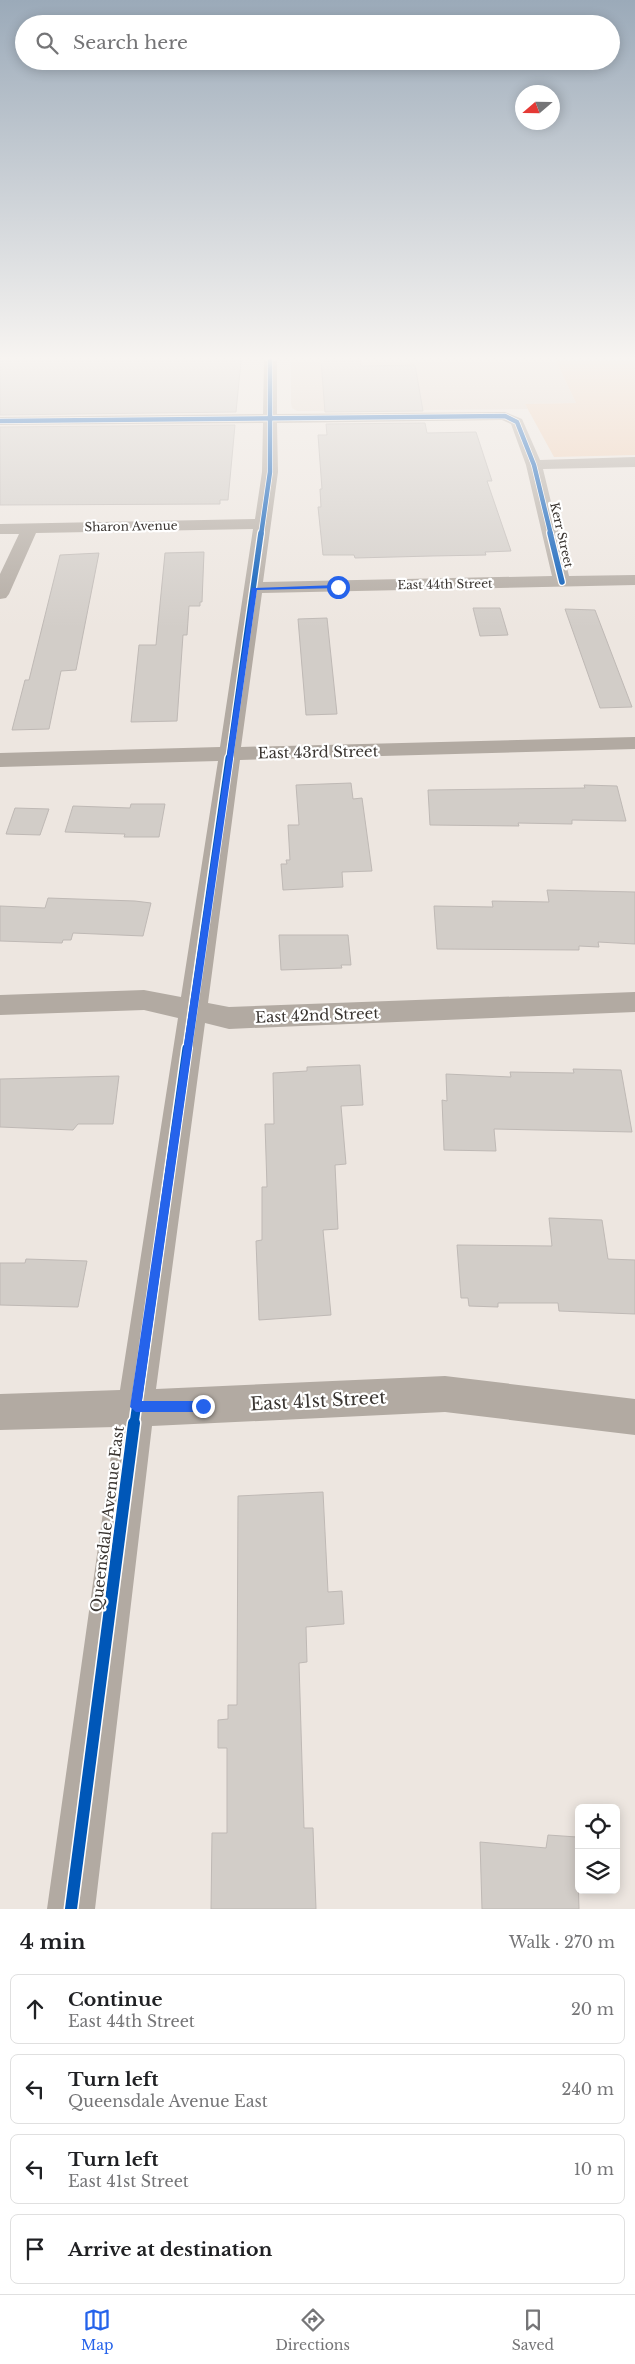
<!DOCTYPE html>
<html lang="en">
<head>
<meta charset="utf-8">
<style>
	body { margin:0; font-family:"Libre Baskerville",serif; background:#f6f6f6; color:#202124 }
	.controls { position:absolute; right:15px; bottom:15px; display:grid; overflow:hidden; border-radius:8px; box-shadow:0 2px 12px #0003 }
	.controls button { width:45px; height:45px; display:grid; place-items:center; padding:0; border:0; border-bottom:1px solid #e0e0e0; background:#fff; color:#202124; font:25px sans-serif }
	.compass { position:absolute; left:515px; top:85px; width:45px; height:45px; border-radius:50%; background:#fff; box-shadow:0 2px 12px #0003; rotate:250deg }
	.stop { position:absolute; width:15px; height:15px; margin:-11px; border:4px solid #2563eb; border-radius:50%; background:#fff }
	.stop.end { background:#2563eb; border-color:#fff; box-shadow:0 1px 5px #0008 }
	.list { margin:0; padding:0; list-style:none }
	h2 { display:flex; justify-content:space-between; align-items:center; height:65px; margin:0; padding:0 20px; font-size:21px }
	h2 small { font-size:16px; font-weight:400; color:#757577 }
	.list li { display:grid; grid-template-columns:32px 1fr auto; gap:15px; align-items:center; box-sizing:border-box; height:70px; margin:0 10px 10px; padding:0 10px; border:1px solid #e0e0e0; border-radius:8px }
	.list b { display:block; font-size:19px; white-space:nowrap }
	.list p { margin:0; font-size:16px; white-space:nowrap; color:#757577 }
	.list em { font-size:16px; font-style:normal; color:#757577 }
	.icon { flex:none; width:28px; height:28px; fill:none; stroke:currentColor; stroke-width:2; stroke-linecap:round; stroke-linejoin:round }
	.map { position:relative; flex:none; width:635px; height:1909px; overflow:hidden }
	.search { position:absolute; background:#fff; box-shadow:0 2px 12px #0003; left:15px; right:15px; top:15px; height:55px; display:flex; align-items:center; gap:12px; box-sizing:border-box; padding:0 18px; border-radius:28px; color:#757577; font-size:19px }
	.sheet { height:385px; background:#fff }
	nav { display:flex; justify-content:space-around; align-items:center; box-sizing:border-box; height:70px; border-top:1px solid #e0e0e0; background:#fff; font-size:14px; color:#757577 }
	nav a { display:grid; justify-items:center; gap:2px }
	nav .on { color:#2563eb }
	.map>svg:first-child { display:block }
	.built { fill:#e5d8cd }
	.green { fill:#f0cfb5 }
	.building { fill:#d2cdc8; stroke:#bfb9b5 }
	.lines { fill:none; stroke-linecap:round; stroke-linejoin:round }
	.street { fill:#b2aaa2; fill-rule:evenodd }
	.cycleway-far4-casing { stroke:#fff; stroke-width:6 }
	.cycleway-far3-casing { stroke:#fff; stroke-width:8 }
	.cycleway-far2-casing { stroke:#fff; stroke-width:10 }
	.cycleway-far1-casing { stroke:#fff; stroke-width:12 }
	.cycleway-casing { stroke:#fff; stroke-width:15 }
	.cycleway-far4 { stroke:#0057b8; stroke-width:4.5 }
	.cycleway-far3 { stroke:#0057b8; stroke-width:5.5 }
	.cycleway-far2 { stroke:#0057b8; stroke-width:7 }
	.cycleway-far1 { stroke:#0057b8; stroke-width:9 }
	.cycleway { stroke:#0057b8; stroke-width:12 }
	.route { fill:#2563eb }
	.labels { text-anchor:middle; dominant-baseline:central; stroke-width:4.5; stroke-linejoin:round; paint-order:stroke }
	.far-street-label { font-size:12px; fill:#3a3531; stroke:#fff }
	.street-label { font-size:15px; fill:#3a3531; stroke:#fff }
	.near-street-label { font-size:18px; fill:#3a3531; stroke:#fff }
</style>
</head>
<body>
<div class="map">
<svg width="635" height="1909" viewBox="0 0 635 1909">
	<rect width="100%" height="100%" fill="#ede6e0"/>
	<!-- built -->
	<path class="built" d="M291,361H556L576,403L525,404L528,409L297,411L292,408L291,403Z"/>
	<!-- green -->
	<path class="green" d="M556,361H635V455L554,457L525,404L576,403Z"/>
	<!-- building -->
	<g class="building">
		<path d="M0,361H241L236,412L0,415Z"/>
		<path d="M321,361H360L361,366L415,365L423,411L325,412Z"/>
		<path d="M425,423L427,433L476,432L492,481H487L511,551L485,552L486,555L432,556L355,558L354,555H323L318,507H321L320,489H322L318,435H327L326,424Z"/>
		<path d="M235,425L228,500H220V504L0,505V427Z"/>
		<path d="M204,552L202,602H200V606H189L187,635H183L177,721L131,722L139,645H156L165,553Z"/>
		<path d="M99,553L76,670L61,671L49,729L12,730L25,680H29L60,555Z"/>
		<path d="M473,608H500L508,635L480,636Z"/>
		<path d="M565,609L595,610L632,707L600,708Z"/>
		<path d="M327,618L337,714L306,715L298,619Z"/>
		<path d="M351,783L353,799L362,798L372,871L342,872L343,887L283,890L281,864H287L286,860H290L288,825H299L296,785Z"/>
		<path d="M584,785L617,786L626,821L572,820V824L518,823L519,826L430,825L428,790L585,788Z"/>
		<path d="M131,804H165L159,837H124L125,834L65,832L73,806L130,808Z"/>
		<path d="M15,808L49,809L40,835L6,834Z"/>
		<path d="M547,890L635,892V944L598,942L599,947L579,946V950L437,949L434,906L493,907L492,901L549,902Z"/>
		<path d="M48,898L135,901L151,903L143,936L73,933L71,940H63L62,943L0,941V906L45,908Z"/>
		<path d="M279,935H348L351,965H341L342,968L281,970Z"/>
		<path d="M360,1065L363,1105L341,1106L346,1164L335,1165L338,1229L323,1230L331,1315L259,1320L256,1241L262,1240V1187H267L265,1124H274L273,1073L307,1071V1067Z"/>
		<path d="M573,1069L621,1070L632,1132L494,1129L496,1151L444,1150L442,1100L447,1101L446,1074L511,1077L510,1072L574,1073Z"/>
		<path d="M119,1076L113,1124H78L73,1130L0,1127V1079Z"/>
		<path d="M549,1218L602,1220L608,1259L635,1260V1314L559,1311L558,1303H498V1307L469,1306L468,1298H461L457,1245L552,1246Z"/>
		<path d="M26,1259L87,1261L78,1307L0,1305V1263H25Z"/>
		<path d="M323,1492L328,1592L342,1591L344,1624L306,1627L307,1662L299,1663L304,1828H313L316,1909H211L212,1833H227V1748H218V1720L228,1719V1705H237L238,1496Z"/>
		<path d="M548,1835L577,1837L579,1909H482L480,1842L546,1848Z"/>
	</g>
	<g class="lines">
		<!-- street -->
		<path class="street" d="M264,361H277V414L505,412L522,419L540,460L635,457V467L543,469L569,576L635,575V585L262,593L241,747L635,737V749L240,760L208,1003L229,1007L635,992V1012L229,1029L205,1023L156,1389L445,1376L635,1399V1435L445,1412L152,1426L95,1909H47L115,1427L0,1430V1394L120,1390L178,1018L144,1010L0,1015V995L144,990L181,997L218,761L0,767V753L220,747L253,529L36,533L9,594L6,598L0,599V574L19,534H0V524L255,519L262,472L263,423L0,425V417L263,414ZM502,420L511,424L526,465L552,576L263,582L278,472L277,423Z"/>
		<defs>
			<g id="cycleway-far4">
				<path d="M0,421L505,416L517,422L534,465L551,535"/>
				<path d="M261,535L270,472V361"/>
			</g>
			<g id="cycleway-far3">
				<path d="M550,533L562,582"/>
				<path d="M229,759L261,533"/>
			</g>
			<path id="cycleway-far2" d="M187,1049L229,758"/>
			<path id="cycleway-far1" d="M134,1424L187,1048"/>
			<path id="cycleway" d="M71,1909L134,1423"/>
		</defs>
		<!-- cycleway-far4 casing -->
		<use href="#cycleway-far4" class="cycleway-far4-casing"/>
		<!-- cycleway-far3 casing -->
		<use href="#cycleway-far3" class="cycleway-far3-casing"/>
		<!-- cycleway-far2 casing -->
		<use href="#cycleway-far2" class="cycleway-far2-casing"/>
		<!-- cycleway-far1 casing -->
		<use href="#cycleway-far1" class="cycleway-far1-casing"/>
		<!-- cycleway casing -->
		<use href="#cycleway" class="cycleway-casing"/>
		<!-- cycleway-far4 -->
		<use href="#cycleway-far4" class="cycleway-far4"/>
		<!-- cycleway-far3 -->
		<use href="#cycleway-far3" class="cycleway-far3"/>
		<!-- cycleway-far2 -->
		<use href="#cycleway-far2" class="cycleway-far2"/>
		<!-- cycleway-far1 -->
		<use href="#cycleway-far1" class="cycleway-far1"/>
		<!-- cycleway -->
		<use href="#cycleway" class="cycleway"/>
	</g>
	<!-- sky -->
	<linearGradient id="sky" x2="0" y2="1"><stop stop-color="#9baab9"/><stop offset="0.57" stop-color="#f7f4f1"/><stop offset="1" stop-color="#f7f4f1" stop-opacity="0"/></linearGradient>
	<rect width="635" height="628" fill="url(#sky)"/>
	<!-- route -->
	<path class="route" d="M338,585L339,588L257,590L142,1401H203L209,1406L203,1412H136L130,1407L252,588Z"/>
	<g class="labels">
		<!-- far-street labels -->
		<g class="far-street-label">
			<text transform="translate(131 526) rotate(-1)">Sharon Avenue</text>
			<text transform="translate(562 535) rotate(77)">Kerr Street</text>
			<text transform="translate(445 584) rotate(-1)">East 44th Street</text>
		</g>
		<!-- street labels -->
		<g class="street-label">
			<text transform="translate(318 752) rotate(-1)">East 43rd Street</text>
			<text transform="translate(317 1015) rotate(-2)">East 42nd Street</text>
			<text transform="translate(107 1519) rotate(-83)">Queensdale Avenue East</text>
		</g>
		<!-- near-street labels -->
		<g class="near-street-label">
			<text transform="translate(318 1401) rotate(-3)">East 41st Street</text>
		</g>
	</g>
</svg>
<div class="controls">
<button><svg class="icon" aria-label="locate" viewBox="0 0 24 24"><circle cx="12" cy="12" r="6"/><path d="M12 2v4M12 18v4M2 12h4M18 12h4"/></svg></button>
<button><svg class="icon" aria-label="layers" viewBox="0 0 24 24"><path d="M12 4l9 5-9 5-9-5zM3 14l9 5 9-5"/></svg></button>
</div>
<svg class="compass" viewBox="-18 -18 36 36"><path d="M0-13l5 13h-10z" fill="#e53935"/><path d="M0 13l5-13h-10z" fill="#757577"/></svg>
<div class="stop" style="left:338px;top:587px"></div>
<div class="stop end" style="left:203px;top:1406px"></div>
<div class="search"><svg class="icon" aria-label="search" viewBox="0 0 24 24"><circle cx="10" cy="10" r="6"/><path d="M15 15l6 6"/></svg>Search here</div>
</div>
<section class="sheet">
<h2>4 min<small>Walk · 270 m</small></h2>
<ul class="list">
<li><svg class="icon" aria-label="ahead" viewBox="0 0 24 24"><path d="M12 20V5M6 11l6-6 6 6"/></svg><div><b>Continue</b><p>East 44th Street</p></div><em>20 m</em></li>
<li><svg class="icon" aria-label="left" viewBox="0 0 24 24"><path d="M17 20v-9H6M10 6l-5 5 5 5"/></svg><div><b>Turn left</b><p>Queensdale Avenue East</p></div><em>240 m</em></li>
<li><svg class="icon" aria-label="left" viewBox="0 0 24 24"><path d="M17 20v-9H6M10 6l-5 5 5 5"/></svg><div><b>Turn left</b><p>East 41st Street</p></div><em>10 m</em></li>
<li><svg class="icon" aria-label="arrive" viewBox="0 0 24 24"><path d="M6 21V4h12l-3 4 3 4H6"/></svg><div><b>Arrive at destination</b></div></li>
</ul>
</section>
<nav>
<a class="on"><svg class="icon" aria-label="map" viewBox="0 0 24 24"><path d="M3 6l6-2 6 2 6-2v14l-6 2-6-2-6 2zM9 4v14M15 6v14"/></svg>Map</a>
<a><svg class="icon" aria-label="directions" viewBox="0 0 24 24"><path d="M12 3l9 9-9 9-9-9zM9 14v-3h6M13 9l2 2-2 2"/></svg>Directions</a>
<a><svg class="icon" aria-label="saved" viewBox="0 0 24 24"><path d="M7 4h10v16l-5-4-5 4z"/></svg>Saved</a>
</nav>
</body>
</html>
